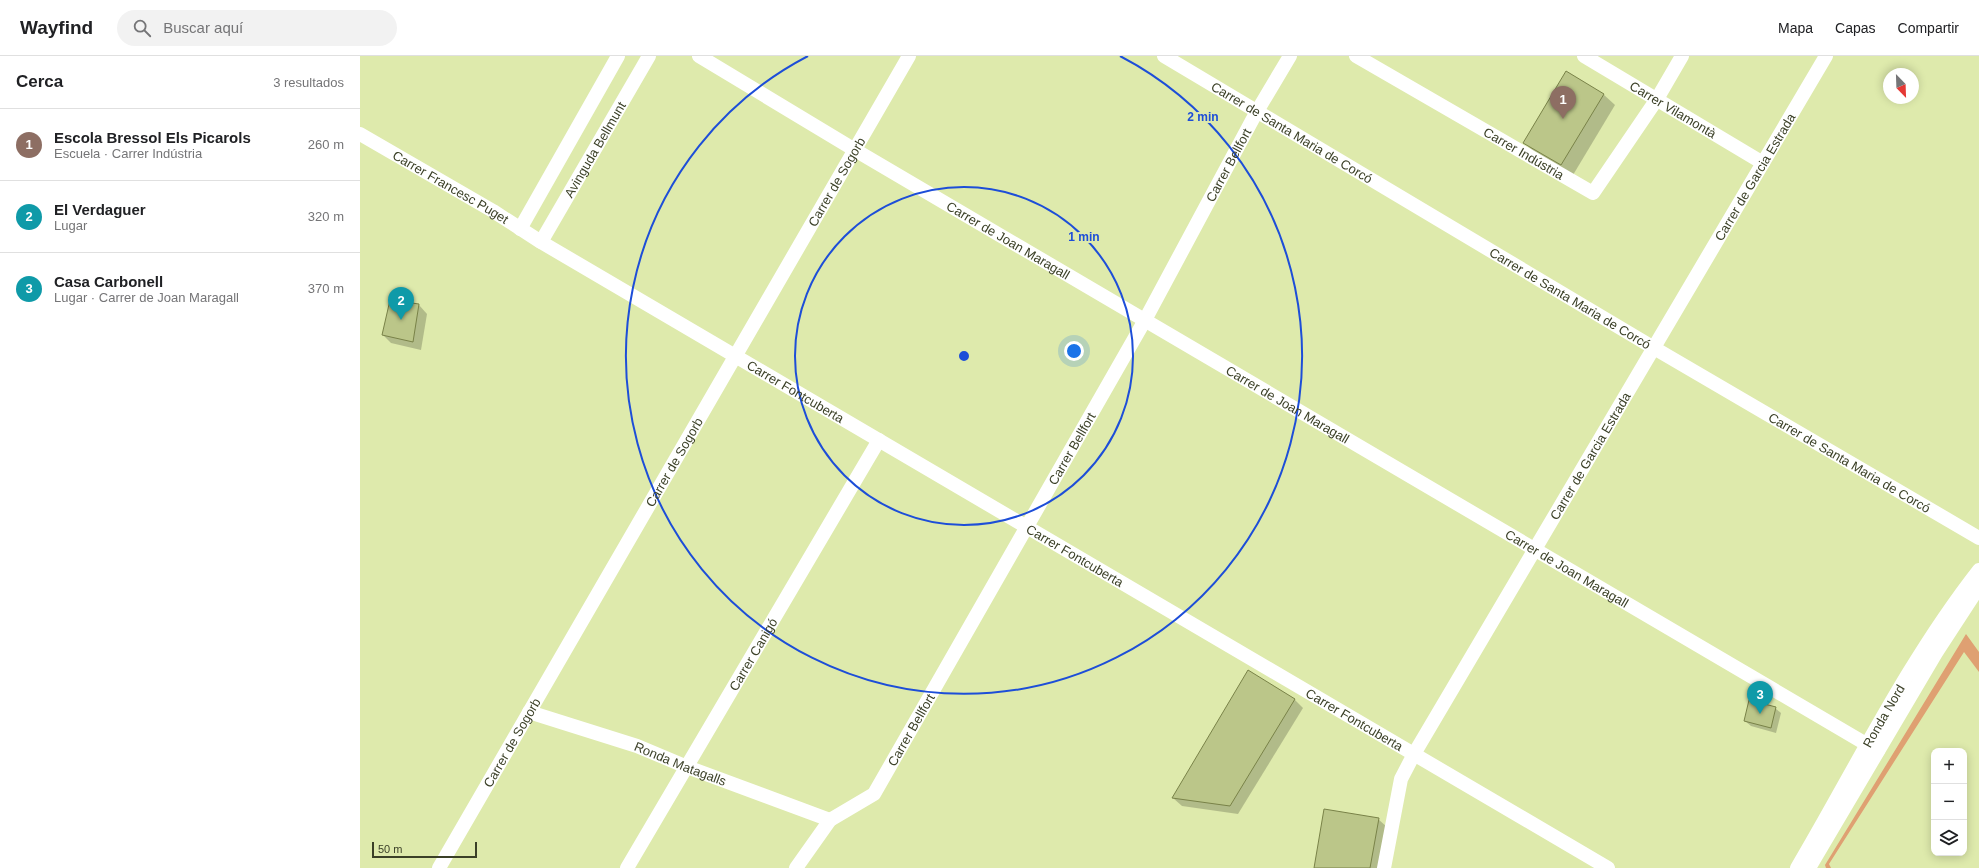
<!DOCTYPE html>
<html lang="es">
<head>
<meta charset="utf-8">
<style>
	body { margin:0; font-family:Helvetica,sans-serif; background:#f2f2f2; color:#202124 }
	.controls { position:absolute; right:12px; bottom:12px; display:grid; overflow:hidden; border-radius:8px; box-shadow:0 2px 10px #0003 }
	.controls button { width:36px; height:36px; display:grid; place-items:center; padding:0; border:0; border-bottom:1px solid #e0e0e0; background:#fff; color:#202124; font:20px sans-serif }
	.compass { position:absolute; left:1523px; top:12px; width:36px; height:36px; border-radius:50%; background:#fff; box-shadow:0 2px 10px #0003; rotate:157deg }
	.scale { position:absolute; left:12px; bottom:10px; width:105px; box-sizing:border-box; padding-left:4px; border:2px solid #3b4027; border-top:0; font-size:11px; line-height:14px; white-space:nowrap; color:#3b4027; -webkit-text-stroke:3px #deeaac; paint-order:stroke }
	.you { position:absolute; left:714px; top:295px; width:14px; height:14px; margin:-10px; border:3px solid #fff; border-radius:50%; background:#1a73e8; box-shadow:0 0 0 6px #1a73e833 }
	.badge { display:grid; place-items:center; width:26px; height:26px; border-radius:50%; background:#0f766e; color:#fff; font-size:13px; font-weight:700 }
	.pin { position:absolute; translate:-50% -33px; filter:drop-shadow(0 1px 2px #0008) }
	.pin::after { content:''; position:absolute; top:21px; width:14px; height:12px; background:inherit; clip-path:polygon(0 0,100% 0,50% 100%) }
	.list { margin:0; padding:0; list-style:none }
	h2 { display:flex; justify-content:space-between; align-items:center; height:52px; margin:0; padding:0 16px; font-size:17px }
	h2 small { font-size:13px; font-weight:400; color:#757577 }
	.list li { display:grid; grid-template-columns:26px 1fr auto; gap:12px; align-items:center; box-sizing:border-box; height:72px; padding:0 16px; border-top:1px solid #e0e0e0 }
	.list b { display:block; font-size:15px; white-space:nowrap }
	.list p { margin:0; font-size:13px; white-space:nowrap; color:#757577 }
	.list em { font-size:13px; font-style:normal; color:#757577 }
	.icon { flex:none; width:22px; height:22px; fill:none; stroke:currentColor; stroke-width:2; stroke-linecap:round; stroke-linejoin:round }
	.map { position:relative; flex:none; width:1619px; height:812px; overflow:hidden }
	header { display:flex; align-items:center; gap:24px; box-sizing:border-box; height:56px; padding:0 20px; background:#fff; border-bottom:1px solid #e0e0e0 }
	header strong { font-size:19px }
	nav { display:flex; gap:22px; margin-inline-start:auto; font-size:14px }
	.search { width:280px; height:36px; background:#f2f2f2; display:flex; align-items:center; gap:10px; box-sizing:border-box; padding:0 14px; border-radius:22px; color:#757577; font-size:15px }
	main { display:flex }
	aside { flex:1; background:#fff }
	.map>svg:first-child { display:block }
	.green { fill:#dfa072 }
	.shadow { fill:#0003 }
	.building { fill:#bbc689; stroke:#798248 }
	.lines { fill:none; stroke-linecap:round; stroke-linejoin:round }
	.minor { stroke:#fff; stroke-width:14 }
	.ring { fill:none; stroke:#1d4ed8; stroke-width:2 }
	.labels { text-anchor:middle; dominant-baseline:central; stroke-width:4; stroke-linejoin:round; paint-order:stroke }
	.street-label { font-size:13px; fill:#3b4027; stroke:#deeaac }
	.centre { fill:#1d4ed8; stroke:#deeaac; stroke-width:2 }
	.ring-label { font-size:12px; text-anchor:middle; font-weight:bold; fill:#1d4ed8; stroke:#deeaac; stroke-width:4; stroke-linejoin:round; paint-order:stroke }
</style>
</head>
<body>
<header>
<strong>Wayfind</strong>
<div class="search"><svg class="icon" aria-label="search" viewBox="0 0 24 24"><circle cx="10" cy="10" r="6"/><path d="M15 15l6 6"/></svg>Buscar aquí</div>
<nav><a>Mapa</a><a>Capas</a><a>Compartir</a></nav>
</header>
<main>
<aside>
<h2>Cerca<small>3 resultados</small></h2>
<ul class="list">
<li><span class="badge" style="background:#8d6e63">1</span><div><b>Escola Bressol Els Picarols</b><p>Escuela · Carrer Indústria</p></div><em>260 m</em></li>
<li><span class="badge" style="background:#0f9aa8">2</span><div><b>El Verdaguer</b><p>Lugar</p></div><em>320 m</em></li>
<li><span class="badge" style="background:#0f9aa8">3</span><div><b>Casa Carbonell</b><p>Lugar · Carrer de Joan Maragall</p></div><em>370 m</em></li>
</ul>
</aside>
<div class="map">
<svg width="1619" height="812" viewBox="0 0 1619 812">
	<rect width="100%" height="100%" fill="#deeaac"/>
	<!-- green -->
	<path class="green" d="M1606,578L1619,596V616L1604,596L1469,808L1471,812H1466L1465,809Z"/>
	<!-- shadow -->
	<g class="shadow">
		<path d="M1243,38L1255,49L1213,119L1176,98L1165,87Z"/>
		<path d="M59,249L67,258L61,294L31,287L23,279Z"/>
		<path d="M889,616L935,644L943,652L878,758L822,750L813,742Z"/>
		<path d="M1415,652L1421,657L1416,677L1391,670L1385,665Z"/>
		<path d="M1018,763L1027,771L1020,812H955Z"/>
	</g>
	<!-- building -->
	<g class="building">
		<path d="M1206,15L1244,38L1201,109L1163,87Z"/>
		<path d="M30,244L59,248L53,286L22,279Z"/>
		<path d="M888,614L935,643L870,750L812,742Z"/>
		<path d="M1389,644L1416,651L1411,672L1384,665Z"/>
		<path d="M964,753L1019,762L1010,812H954Z"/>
	</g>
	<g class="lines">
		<!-- minor -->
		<g class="minor">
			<path id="s1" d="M339,0L495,94L1518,695"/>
			<path id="s2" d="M804,0L1294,292L1619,482"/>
			<path id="s3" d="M996,0L1233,137L1297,43L1322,0"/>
			<path id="s4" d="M1224,0L1403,107"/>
			<path id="s5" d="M0,78L133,155L181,186L1248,812"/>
			<path d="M160,173L258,0"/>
			<path id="s6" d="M181,186L289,0"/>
			<path id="s7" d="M169,656L277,690L327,711L470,764"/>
			<path id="s8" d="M79,812L549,0"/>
			<path id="s9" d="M267,812L519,384"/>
			<path id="s10" d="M436,812L470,764L514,738L785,264L896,57L930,0"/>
			<path id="s11" d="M1024,812L1041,723L1054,698L1466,0"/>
			<path id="s12" d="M1437,812C1496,712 1547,606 1619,514"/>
			<path d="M1449,812L1576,597L1619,531"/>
		</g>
	</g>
	<!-- distance rings -->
	<g class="ring">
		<circle cx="604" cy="300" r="169"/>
		<path d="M760 0A338 338 0 1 1 448 0"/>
	</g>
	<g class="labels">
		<!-- street labels -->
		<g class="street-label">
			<text stroke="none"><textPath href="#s4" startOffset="104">Carrer Vilamontà</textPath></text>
			<text stroke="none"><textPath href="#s2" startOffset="149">Carrer de Santa Maria de Corcó</textPath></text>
			<text stroke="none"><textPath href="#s6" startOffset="107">Avinguda Bellmunt</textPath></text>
			<text stroke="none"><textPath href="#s3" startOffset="194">Carrer Indústria</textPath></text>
			<text stroke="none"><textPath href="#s10" startOffset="832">Carrer Bellfort</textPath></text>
			<text stroke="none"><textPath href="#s11" startOffset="789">Carrer de Garcia Estrada</textPath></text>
			<text stroke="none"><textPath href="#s8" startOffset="793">Carrer de Sogorb</textPath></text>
			<text stroke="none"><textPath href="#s5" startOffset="105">Carrer Francesc Puget</textPath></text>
			<text stroke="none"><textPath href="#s1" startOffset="360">Carrer de Joan Maragall</textPath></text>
			<text stroke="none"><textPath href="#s2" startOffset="473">Carrer de Santa Maria de Corcó</textPath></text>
			<text stroke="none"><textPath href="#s5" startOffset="506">Carrer Fontcuberta</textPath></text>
			<text stroke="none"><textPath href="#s1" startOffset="684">Carrer de Joan Maragall</textPath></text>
			<text stroke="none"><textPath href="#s10" startOffset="508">Carrer Bellfort</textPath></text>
			<text stroke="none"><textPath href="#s11" startOffset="465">Carrer de Garcia Estrada</textPath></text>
			<text stroke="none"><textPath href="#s8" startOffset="469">Carrer de Sogorb</textPath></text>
			<text stroke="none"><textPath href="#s2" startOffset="797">Carrer de Santa Maria de Corcó</textPath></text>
			<text stroke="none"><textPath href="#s5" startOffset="830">Carrer Fontcuberta</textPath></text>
			<text stroke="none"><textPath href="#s1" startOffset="1008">Carrer de Joan Maragall</textPath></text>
			<text stroke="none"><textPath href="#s9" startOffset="248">Carrer Canigó</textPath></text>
			<text stroke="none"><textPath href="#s12" startOffset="175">Ronda Nord</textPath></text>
			<text stroke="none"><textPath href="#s5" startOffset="1154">Carrer Fontcuberta</textPath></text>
			<text stroke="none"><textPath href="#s10" startOffset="184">Carrer Bellfort</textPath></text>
			<text stroke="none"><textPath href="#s8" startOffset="145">Carrer de Sogorb</textPath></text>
			<text stroke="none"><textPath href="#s7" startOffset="160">Ronda Matagalls</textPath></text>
		</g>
	</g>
	<circle cx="604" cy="300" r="6" class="centre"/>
	<g class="ring-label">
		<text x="843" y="65">2 min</text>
		<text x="724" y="185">1 min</text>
	</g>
</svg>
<div class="controls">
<button>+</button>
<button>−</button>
<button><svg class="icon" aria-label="layers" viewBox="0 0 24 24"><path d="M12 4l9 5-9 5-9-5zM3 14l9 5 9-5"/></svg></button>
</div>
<svg class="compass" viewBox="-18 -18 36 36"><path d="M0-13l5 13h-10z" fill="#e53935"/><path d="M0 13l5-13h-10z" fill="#757577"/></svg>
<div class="scale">50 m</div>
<div class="you"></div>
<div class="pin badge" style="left:1203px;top:63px;background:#8d6e63">1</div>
<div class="pin badge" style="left:41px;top:264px;background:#0f9aa8">2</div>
<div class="pin badge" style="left:1400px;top:658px;background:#0f9aa8">3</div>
</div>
</main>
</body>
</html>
